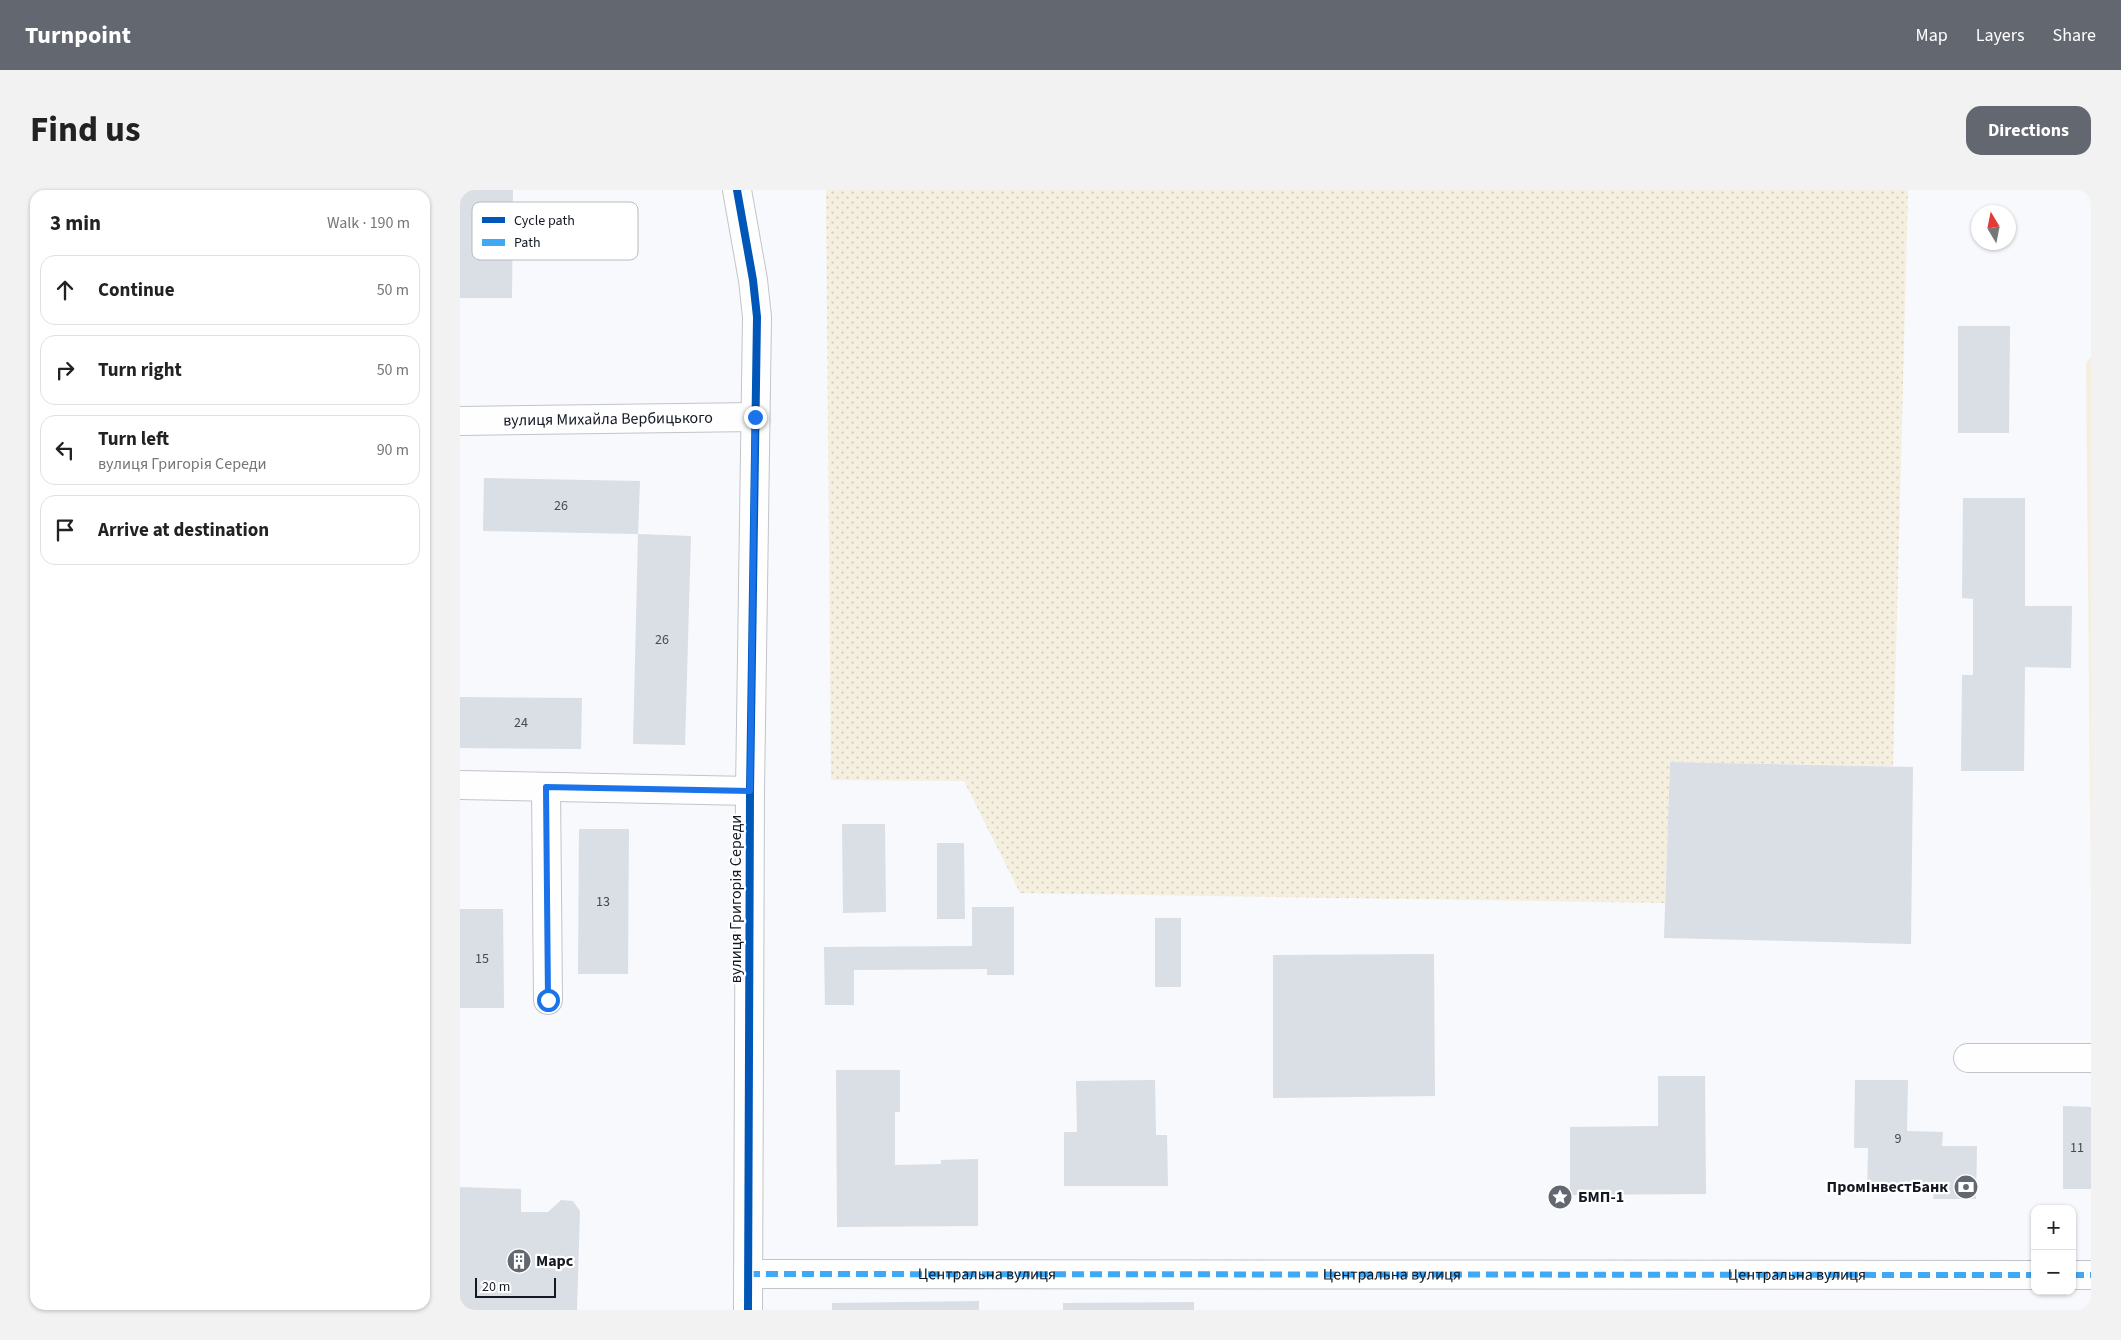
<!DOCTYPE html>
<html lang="en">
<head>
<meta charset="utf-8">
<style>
	body { margin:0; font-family:"Source Sans 3",sans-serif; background:#f2f2f2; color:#222 }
	.controls { position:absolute; right:15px; bottom:15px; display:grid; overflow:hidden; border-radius:10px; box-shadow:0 1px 4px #0004 }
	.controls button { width:45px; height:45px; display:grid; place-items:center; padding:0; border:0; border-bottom:1px solid #e0e0e0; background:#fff; color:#222; font:25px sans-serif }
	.compass { position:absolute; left:1511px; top:15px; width:45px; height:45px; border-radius:50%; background:#fff; box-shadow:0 1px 4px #0004; rotate:350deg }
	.scale { position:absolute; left:15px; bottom:12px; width:81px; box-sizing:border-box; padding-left:5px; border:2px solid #131823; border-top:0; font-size:14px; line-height:18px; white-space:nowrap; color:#131823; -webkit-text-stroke:4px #fff; paint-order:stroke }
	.stop { position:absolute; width:15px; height:15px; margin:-11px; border:4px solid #1a73e8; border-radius:50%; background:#fff }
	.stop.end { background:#1a73e8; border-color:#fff; box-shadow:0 1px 5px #0008 }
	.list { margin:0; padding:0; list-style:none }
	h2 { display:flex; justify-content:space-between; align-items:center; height:65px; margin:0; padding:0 20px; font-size:21px }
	h2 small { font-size:16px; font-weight:400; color:#767676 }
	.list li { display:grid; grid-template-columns:32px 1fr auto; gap:15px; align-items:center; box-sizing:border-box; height:70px; margin:0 10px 10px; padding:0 10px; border:1px solid #e0e0e0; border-radius:15px }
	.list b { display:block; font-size:19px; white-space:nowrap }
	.list p { margin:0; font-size:16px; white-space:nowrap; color:#767676 }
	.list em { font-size:16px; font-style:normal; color:#767676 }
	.icon { flex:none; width:28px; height:28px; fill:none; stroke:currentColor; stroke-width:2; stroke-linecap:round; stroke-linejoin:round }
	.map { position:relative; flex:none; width:1631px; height:1120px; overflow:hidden; border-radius:15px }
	header { display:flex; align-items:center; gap:30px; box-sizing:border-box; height:70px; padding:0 25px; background:#63676f; color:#fff }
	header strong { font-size:24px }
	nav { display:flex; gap:28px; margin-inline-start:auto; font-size:18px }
	.intro { display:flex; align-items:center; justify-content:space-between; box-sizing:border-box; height:120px; padding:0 30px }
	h1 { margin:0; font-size:35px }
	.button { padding:12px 22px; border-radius:15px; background:#63676f; color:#fff; font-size:18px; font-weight:700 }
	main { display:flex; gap:30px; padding:0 30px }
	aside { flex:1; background:#fff; border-radius:15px; box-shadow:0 1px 4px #0004 }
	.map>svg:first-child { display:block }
	.grass { fill:#f5efdf }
	.park { fill:url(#park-dots) }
	.building { fill:#dadee5 }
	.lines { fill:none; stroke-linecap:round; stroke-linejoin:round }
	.minor-casing { stroke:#c1c4cb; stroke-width:30 }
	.minor { stroke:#fefeff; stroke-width:28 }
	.quiet { stroke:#3fa9f5; stroke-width:6; stroke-dasharray:12 6; stroke-linecap:butt }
	.cycleway-casing { stroke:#fff; stroke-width:11 }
	.cycleway { stroke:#0057b8; stroke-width:8 }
	.route { stroke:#1a73e8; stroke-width:6 }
	.labels { text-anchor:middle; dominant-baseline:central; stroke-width:4.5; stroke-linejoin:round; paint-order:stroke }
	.number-label { font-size:14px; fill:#454a54 }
	.street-label { font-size:16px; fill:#131823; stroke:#fff }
	.poi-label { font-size:16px; font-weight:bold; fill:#131823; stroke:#fff; text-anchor:start }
	.key { fill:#fff; stroke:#b8babd; stroke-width:1 }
	.key-label { font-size:14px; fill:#131823 }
</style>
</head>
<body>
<header>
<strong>Turnpoint</strong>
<nav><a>Map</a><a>Layers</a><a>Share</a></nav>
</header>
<div class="intro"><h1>Find us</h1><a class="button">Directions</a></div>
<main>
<aside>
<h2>3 min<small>Walk · 190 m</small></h2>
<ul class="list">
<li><svg class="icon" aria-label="ahead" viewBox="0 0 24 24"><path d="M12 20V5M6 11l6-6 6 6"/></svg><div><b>Continue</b></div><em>50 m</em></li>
<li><svg class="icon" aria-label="right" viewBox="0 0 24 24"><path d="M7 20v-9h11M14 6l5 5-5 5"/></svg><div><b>Turn right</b></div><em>50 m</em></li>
<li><svg class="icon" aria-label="left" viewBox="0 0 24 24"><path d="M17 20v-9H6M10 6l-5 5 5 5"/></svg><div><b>Turn left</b><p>вулиця Григорія Середи</p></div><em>90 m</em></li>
<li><svg class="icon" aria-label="arrive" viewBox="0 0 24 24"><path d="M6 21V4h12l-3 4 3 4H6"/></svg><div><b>Arrive at destination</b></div></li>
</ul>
</aside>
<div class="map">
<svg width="1631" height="1120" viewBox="0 0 1631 1120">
	<defs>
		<pattern id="park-dots" width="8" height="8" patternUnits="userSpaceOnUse" patternTransform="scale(1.25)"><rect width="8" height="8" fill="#f5efdf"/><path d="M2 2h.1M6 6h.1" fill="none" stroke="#d1ccbf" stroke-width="1.8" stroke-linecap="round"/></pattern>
	</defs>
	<rect width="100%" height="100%" fill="#f7f9fc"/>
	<!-- grass -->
	<path class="grass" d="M1631,167V705L1626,174Z"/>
	<!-- park -->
	<path class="park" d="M366,0H1448L1433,576L1210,572L1205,713L560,703L504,591L371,590Z"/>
	<!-- building -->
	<g class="building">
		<path d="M0,0H53L52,108H0Z"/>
		<path d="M1498,136H1550L1549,243H1498Z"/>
		<path d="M24,288L180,291L178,344L23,341Z"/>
		<path d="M1503,308H1565V416H1612L1611,478L1565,477L1564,581H1501L1502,485H1513V409L1502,408Z"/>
		<path d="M178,344L231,346L225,555L173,554Z"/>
		<path d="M0,507L122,508L121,559L0,558Z"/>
		<path d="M1210,572L1453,577L1451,754L1204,748Z"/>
		<path d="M382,634H425L426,722L383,723Z"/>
		<path d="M119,639H169L168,784H118Z"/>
		<path d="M477,653H504L505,729H477Z"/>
		<path d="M512,717H554V785H527V779L394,780V815H365L364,757L512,756Z"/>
		<path d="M0,719H43L44,818H0Z"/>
		<rect x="695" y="728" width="26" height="69"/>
		<path d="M974,764L975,906L813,908V765Z"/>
		<path d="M376,880H440V922H435V975L481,974V970L518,969V1036L377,1037Z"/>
		<path d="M1198,886H1245L1246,1004L1110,1005V937L1198,936Z"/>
		<path d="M695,890L696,945H707L708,996H604V942H617L616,891Z"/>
		<path d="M1395,890H1448L1447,941L1483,942L1482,956H1517L1516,1009H1473L1474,1003L1407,1002L1408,958H1394Z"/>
		<path d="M1603,916L1631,917V999H1603Z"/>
		<path d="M0,997L61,999V1022H88L101,1010L113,1011L120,1021L117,1120H0Z"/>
		<path d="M519,1111V1120H372V1113Z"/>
		<path d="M734,1112V1120H603V1113Z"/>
	</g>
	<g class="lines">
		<defs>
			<g id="minor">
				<path d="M277,0L293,90L297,127L290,601L288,1120"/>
				<path id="s1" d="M0,231L295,227"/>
				<path d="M0,595L290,601"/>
				<path d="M86,597L88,810"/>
				<path d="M1508,868H1631"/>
				<path id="s2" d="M288,1084L1575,1085"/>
				<path d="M1612,1085H1631"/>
			</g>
		</defs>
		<!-- minor casing -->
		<use href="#minor" class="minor-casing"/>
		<!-- minor -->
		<use href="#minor" class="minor"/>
		<!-- quiet -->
		<g class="quiet">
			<path d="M288,1084L1575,1085"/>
			<path d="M1612,1085H1631"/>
		</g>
		<defs>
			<path id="cycleway" d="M277,0L293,90L297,127L290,601L288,1120"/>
		</defs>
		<!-- cycleway casing -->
		<use href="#cycleway" class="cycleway-casing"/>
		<!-- cycleway -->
		<use href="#cycleway" class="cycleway"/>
	</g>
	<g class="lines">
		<!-- route -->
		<path class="route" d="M88,810L86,597L290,601L295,227"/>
	</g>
	<!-- icons -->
	<defs>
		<symbol id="bank-disc" viewBox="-11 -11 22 22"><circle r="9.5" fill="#63676f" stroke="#fff"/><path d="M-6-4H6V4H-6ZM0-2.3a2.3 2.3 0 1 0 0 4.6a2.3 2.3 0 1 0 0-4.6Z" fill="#fff"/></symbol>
		<symbol id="sight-disc" viewBox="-11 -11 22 22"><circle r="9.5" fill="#63676f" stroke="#fff"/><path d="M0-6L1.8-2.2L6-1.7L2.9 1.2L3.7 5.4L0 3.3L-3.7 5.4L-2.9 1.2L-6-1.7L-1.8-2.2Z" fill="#fff"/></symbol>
		<symbol id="building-disc" viewBox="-11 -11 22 22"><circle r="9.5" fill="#63676f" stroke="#fff"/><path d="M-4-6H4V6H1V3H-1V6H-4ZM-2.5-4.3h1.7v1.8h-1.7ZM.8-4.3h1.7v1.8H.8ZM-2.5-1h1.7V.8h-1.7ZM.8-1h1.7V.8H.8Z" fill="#fff"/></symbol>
	</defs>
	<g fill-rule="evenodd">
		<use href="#bank-disc" x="1492" y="983" width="28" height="28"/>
		<use href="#sight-disc" x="1086" y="993" width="28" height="28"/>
		<use href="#building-disc" x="45" y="1057" width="28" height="28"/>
	</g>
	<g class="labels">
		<!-- number labels -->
		<g class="number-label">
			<text x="101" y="316">26</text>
			<text x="202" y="450">26</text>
			<text x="61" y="533">24</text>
			<text x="143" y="712">13</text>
			<text x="22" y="769">15</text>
			<text x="1438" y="949">9</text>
			<text x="1617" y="958">11</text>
		</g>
		<!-- street labels -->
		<g class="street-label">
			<text stroke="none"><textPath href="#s1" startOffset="148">вулиця Михайла Вербицького</textPath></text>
			<text transform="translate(276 709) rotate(-90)">вулиця Григорія Середи</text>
			<text stroke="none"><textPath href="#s2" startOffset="239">Центральна вулиця</textPath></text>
			<text stroke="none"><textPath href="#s2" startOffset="644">Центральна вулиця</textPath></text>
			<text stroke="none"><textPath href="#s2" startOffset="1049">Центральна вулиця</textPath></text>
		</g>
		<!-- poi labels -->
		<g class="poi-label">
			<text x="1488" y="997" text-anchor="end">ПромIнвестБанк</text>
			<text x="1118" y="1007">БМП-1</text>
			<text x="76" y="1071">Марс</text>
		</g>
	</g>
	<!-- legend -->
	<rect x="12" y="12" width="166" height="58" rx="8" class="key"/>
	<rect x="22" y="27" width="23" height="6" fill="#0057b8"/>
	<rect x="22" y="49" width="23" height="7" fill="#3fa9f5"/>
	<g class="key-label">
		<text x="54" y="35">Cycle path</text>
		<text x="54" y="57">Path</text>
	</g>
</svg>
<div class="controls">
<button>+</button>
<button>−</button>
</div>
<svg class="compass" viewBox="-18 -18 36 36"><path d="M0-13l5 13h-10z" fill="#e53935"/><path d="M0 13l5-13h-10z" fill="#767676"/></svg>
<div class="scale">20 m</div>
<div class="stop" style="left:88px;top:810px"></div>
<div class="stop end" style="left:295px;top:227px"></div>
</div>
</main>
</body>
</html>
